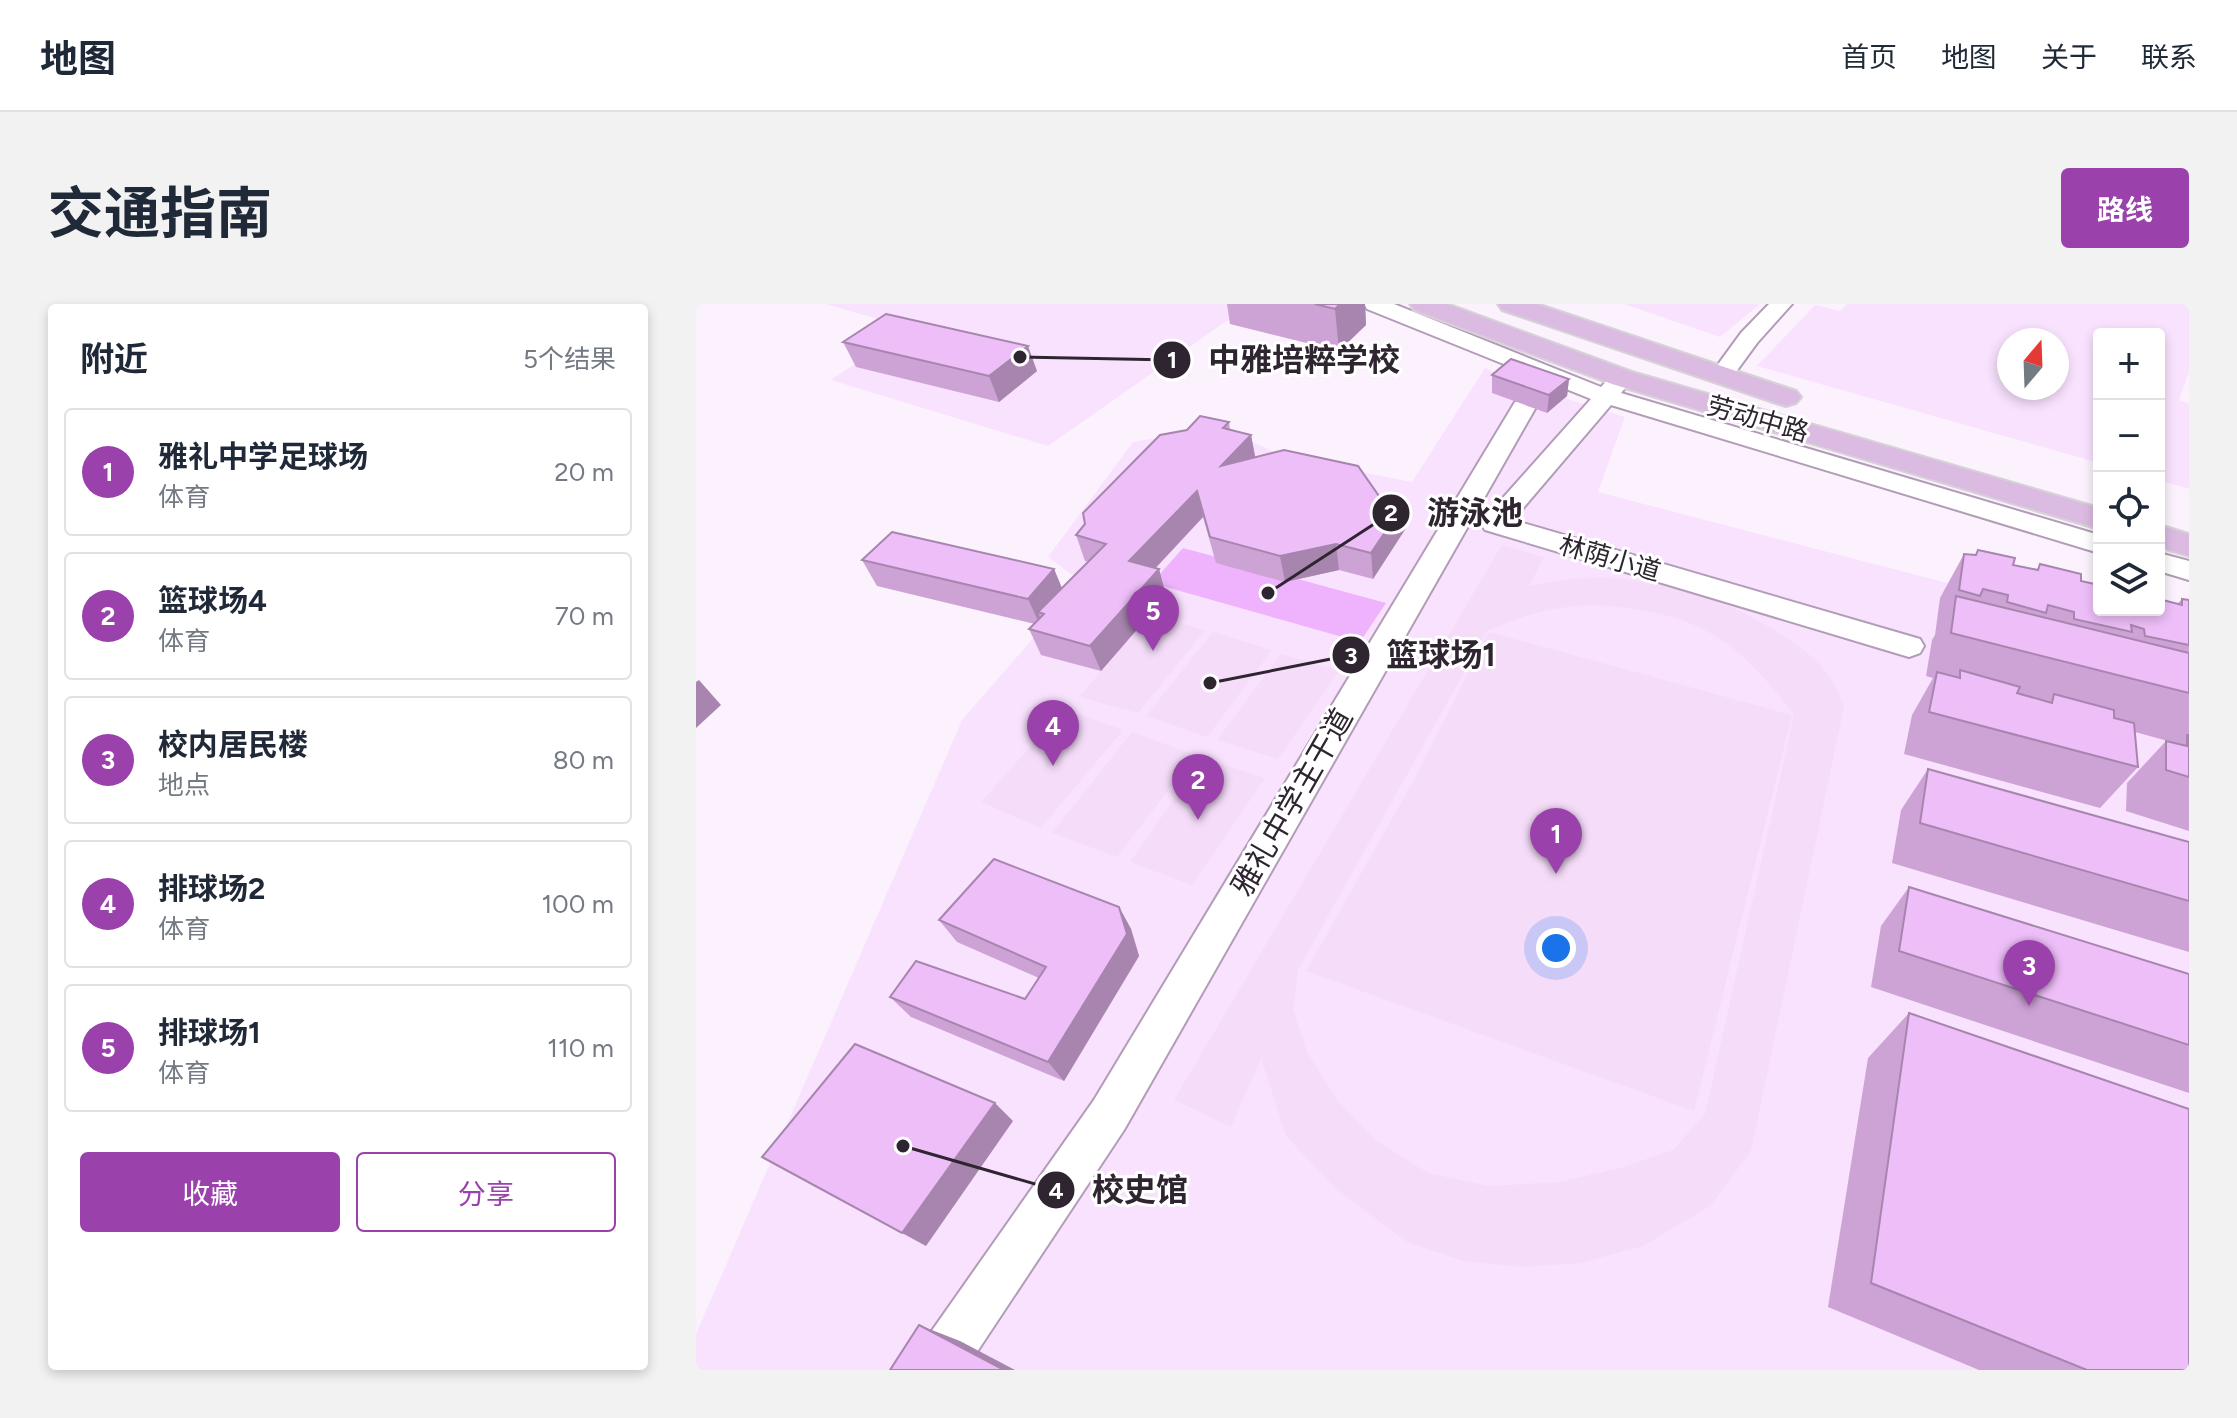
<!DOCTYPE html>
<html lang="zh">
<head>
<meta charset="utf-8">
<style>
	body { margin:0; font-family:Figtree,"Noto Sans SC",sans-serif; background:#f2f2f3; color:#1f2937 }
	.controls { position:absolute; right:24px; top:24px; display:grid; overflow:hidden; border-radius:8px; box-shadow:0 4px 12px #0003 }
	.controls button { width:72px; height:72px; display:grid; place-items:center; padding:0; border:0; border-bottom:2px solid #e0e1e3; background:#fff; color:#1f2937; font:40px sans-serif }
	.compass { position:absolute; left:1301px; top:24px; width:72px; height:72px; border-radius:50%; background:#fff; box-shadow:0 4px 12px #0003; rotate:19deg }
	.you { position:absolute; left:860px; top:644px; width:28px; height:28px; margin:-20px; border:6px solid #fff; border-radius:50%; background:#1a73e8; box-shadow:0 0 0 12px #1a73e833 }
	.badge { display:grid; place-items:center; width:52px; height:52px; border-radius:50%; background:#9a41ac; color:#fff; font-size:26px; font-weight:700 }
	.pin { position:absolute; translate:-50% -66px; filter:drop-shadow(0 2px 4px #0008) }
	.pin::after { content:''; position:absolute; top:42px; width:28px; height:24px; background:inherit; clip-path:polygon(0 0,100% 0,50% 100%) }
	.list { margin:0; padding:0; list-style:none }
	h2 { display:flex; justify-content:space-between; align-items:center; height:104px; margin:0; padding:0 32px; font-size:34px }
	h2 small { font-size:26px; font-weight:400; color:#747a83 }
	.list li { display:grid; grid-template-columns:52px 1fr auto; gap:24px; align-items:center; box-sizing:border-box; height:128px; margin:0 16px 16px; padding:0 16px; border:2px solid #e0e1e3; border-radius:8px }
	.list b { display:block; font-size:30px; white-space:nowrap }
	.list p { margin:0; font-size:26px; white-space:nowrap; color:#747a83 }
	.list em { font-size:26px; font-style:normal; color:#747a83 }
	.actions { display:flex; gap:16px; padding:24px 32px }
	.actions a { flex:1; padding:18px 0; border:2px solid #9a41ac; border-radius:8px; text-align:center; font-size:28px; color:#9a41ac }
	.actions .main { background:#9a41ac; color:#fff }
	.icon { flex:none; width:44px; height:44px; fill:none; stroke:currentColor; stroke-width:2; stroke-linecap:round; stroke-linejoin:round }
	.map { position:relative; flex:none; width:1493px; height:1066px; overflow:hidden; border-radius:8px }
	header { display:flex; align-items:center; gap:48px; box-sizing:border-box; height:112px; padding:0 40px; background:#fff; border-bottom:2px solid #e0e1e3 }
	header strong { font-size:38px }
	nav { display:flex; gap:44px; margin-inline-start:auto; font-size:28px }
	.intro { display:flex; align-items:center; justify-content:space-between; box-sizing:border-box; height:192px; padding:0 48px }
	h1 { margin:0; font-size:56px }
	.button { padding:20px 36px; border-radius:8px; background:#9a41ac; color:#fff; font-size:28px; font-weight:700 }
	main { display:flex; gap:48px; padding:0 48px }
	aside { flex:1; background:#fff; border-radius:8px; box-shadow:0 4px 12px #0003 }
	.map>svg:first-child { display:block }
	.built { fill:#f9e2fe; fill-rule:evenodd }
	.green { fill:#f5ddfa; fill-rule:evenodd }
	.water { fill:#efb2fc }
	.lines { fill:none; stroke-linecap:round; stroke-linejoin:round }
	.minor-casing { stroke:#b29cb7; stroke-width:4 }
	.major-casing { stroke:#d5d3d6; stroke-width:4 }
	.minor { fill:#fff; fill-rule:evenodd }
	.major { fill:#dcbbe3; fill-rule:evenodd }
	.wall { fill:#cda3d5 }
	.shaded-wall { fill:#a785ae }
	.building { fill:#eebef8; stroke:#a785ae; stroke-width:2 }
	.labels { text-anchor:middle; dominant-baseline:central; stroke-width:6; stroke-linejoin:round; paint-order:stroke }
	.far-street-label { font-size:26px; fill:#2e2530; stroke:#fff }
	.street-label { font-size:30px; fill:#2e2530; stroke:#fff }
	.leader { fill:none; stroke:#2e2530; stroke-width:3 }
	.callout-dot { fill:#2e2530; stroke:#fff; stroke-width:3 }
	.mark-label { font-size:24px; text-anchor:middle; font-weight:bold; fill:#fff }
	.callout-label { font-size:32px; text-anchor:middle; font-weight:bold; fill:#2e2530; stroke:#fff; stroke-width:6; stroke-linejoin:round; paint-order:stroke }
</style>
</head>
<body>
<header>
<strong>地图</strong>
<nav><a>首页</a><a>地图</a><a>关于</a><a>联系</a></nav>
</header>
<div class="intro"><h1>交通指南</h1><a class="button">路线</a></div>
<main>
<aside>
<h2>附近<small>5个结果</small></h2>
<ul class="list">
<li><span class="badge">1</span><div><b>雅礼中学足球场</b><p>体育</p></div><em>20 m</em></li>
<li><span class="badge">2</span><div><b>篮球场4</b><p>体育</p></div><em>70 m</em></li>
<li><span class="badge">3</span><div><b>校内居民楼</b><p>地点</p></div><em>80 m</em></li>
<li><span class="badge">4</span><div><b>排球场2</b><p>体育</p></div><em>100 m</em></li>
<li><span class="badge">5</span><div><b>排球场1</b><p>体育</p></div><em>110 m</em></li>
</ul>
<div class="actions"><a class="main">收藏</a><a>分享</a></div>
</aside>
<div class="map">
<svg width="1493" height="1066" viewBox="0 0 1493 1066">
	<rect width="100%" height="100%" fill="#fcf2fe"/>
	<!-- built -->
	<g class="built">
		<path d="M130,0H555L352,142L135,76L212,24Z"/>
		<path d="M928,0H1064L1024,33Z"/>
		<path d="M1151,0H1493V69L1483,96L1493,99V185L1463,176V30H1403V159L1061,62L1119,1L1144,7ZM1313,36H1361V84H1313Z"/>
		<path d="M789,64L839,85L929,113L902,188L1493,342V1066H0V1030L266,416L386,278L352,253L437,138L522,123L590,153L716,178Z"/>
	</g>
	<!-- green -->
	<g class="green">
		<path d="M806,241L848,253L833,282C920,262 1004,280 1080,327C1100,340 1121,354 1135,375C1141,383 1144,394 1148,403L1055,847L1014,902L947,942L885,959L827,963L767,957L711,938L640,885L590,832L565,754L535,823L478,796ZM894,301C995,306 1038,330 1098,411L1009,810L977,846L927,863L864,878L793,882L732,869L681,837L642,797L611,748L597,705L602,666L791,327C826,311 856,303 894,301Z"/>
		<path d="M454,311L509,326L442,409L383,393Z"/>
		<path d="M517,328L576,346L511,433L450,412Z"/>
		<path d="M793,328L1096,411L998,807L610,667L719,474Z"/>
		<path d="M585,350L643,367L582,455L521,436Z"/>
		<path d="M368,405L427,426L345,524L285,498Z"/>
		<path d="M436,428L499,451L421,553L356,529Z"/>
		<path d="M507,454L569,474L496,581L434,558Z"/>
	</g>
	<!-- water -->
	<path class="water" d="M487,244L690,299L664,338L456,279Z"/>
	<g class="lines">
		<defs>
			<g id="minor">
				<path d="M668,0H698L905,83L914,73H930L934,78L925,89L1403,231V249L915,101L817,216L1224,335L1228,342L1224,349L1213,353L789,226L785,220L789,214L895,95L671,5Z"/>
				<path d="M1073,0H1096L1061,39L1034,76H1018L1014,71L1018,66L1045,29Z"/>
				<path d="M828,96L837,98L840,103L428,826L269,1066H214L221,1048L398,796L816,103L819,98Z"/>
				<path d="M1463,249L1493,257V276L1463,267Z"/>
			</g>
			<g id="major">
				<path d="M714,0H751L936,68L1403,204V225L916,80L718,6Z"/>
				<path d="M802,0H841L1100,87L1105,93L1100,99L1090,102L1080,99L806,6Z"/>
				<path d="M1463,221L1493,230V252L1463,243Z"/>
			</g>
		</defs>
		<!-- minor casing -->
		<use href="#minor" class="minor-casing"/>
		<!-- major casing -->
		<use href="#major" class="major-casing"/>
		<!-- minor -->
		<use href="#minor" class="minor"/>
		<!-- major -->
		<use href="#major" class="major"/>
	</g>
	<!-- wall -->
	<g class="wall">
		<path d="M531,0H669L670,21L643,47L534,20Z"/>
		<path d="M147,38L341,67L303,98L160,63Z"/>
		<path d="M796,71L873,75L871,92L851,109L796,89Z"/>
		<path d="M533,118L534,126L555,131L559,153L683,192L710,224L677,275L643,266L589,278L520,259L507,213L459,264L463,265L470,292L405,367L345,351L333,325L339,320L181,282L166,256L358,265L366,284L392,258L389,257L380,231Z"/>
		<path d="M1268,250L1341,266L1344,260L1385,277L1481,300L1486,295L1493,296V527L1430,507L1431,479L1470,437L1483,440L1439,428L1442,463L1404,504L1208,450L1216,411L1237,374L1230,372L1236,336L1239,331L1244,294Z"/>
		<path d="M1232,465L1493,538V648L1196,559L1205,506Z"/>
		<path d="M1213,583L1493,670V789L1175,683L1185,622Z"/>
		<path d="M423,603L435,625L443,652L368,777L215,713L194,693L329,695L343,674L261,638L243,616Z"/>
		<path d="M1213,709L1493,1066H1283L1132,1003L1172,754Z"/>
	</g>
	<!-- shaded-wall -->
	<g class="shaded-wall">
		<path d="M644,0H669L670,21L643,47L639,5Z"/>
		<path d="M332,42L341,67L303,98L293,72Z"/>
		<path d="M873,75L871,92L851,109L853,91Z"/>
		<path d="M555,131L560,157L525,162Z"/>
		<path d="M501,187L507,213L442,283L433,257Z"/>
		<path d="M710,197V224L677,275L675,249Z"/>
		<path d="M640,240L643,266L589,278L584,252Z"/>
		<path d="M358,265L369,292L348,310L342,308L346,318L344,321L332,295Z"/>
		<path d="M463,265L470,292L405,367L394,342Z"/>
		<path d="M3,376L25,401L0,424V378Z"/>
		<path d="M423,603L435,625L443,652L368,777L352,758Z"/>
		<path d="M299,799L317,817L230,942L206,929Z"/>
		<path d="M223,1021L264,1037L319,1066H308Z"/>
	</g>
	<!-- building -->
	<g class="building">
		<path d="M619,0H644L639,5Z"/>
		<path d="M190,10L332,42L293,72L147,38Z"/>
		<path d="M815,55L873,75L853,91L796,71Z"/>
		<path d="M504,112L533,118L527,124L555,131L525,162L588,146L662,162L683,192L710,197L675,249L640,240L584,252L514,233L501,187L433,257L463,265L394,342L333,325L348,310L342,308L410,240L380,231L389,220L387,209L464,131L491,126Z"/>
		<path d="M196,228L358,265L332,295L166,256Z"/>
		<path d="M1282,246L1319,254L1317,261L1342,266L1344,260L1385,270V277L1403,281V306H1463V295L1486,301V295L1493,296V341L1449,332L1448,325L1435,321L1436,328L1378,315V308L1352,301L1350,309L1311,298L1312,291L1287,285L1284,292L1263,286L1268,250L1280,251Z"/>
		<path d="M1260,292L1493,349V389L1255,329Z"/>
		<path d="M1264,366L1324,383L1321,389L1356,399L1358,390L1418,406V414L1438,419L1442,463L1233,408L1241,368L1264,374Z"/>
		<path d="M1491,431H1493V473L1470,466V437L1491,442Z"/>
		<path d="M1232,465L1493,538V597L1224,519Z"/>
		<path d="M298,555L423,603L431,630L352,758L194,693L220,657L329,695L350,663L243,616Z"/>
		<path d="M1213,583L1493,670V741L1203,647Z"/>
		<path d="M1213,709L1493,805V1066H1391L1175,979Z"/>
		<path d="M159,740L299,799L206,929L66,853Z"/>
		<path d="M223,1021L308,1066H194Z"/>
	</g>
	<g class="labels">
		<!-- far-street labels -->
		<g class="far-street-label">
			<text transform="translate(1062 115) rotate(16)">劳动中路</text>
			<text transform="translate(914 254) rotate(16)">林荫小道</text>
		</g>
		<!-- street labels -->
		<g class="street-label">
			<text transform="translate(596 498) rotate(-60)">雅礼中学主干道</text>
		</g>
	</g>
	<!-- callouts -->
	<path class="leader" d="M324 53L476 56M572 289L695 209M514 379L655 351M207 842L360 886"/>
	<g class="callout-dot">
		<circle cx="324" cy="53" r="8"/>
		<circle cx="572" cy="289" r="8"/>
		<circle cx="514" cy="379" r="8"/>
		<circle cx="207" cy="842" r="8"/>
		<circle cx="476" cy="56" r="20"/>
		<circle cx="695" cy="209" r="20"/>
		<circle cx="655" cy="351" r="20"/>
		<circle cx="360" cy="886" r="20"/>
	</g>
	<g class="mark-label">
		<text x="476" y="64">1</text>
		<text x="695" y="217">2</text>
		<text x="655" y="360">3</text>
		<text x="360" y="895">4</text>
	</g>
	<g class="callout-label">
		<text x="608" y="67">中雅培粹学校</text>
		<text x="779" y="220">游泳池</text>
		<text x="745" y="362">篮球场1</text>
		<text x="444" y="897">校史馆</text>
	</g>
</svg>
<div class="controls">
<button>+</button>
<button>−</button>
<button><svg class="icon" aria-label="locate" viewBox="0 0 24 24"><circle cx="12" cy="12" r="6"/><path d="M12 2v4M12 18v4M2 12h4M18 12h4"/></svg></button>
<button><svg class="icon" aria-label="layers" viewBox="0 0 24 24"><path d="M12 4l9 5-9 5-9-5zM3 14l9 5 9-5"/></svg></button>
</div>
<svg class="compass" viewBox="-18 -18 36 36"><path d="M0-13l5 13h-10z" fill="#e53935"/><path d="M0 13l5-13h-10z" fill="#747a83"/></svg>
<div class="you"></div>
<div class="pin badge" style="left:860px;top:570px">1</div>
<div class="pin badge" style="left:502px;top:516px">2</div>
<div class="pin badge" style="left:1333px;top:702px">3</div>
<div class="pin badge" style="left:357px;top:462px">4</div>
<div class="pin badge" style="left:457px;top:347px">5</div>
</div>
</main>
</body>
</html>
